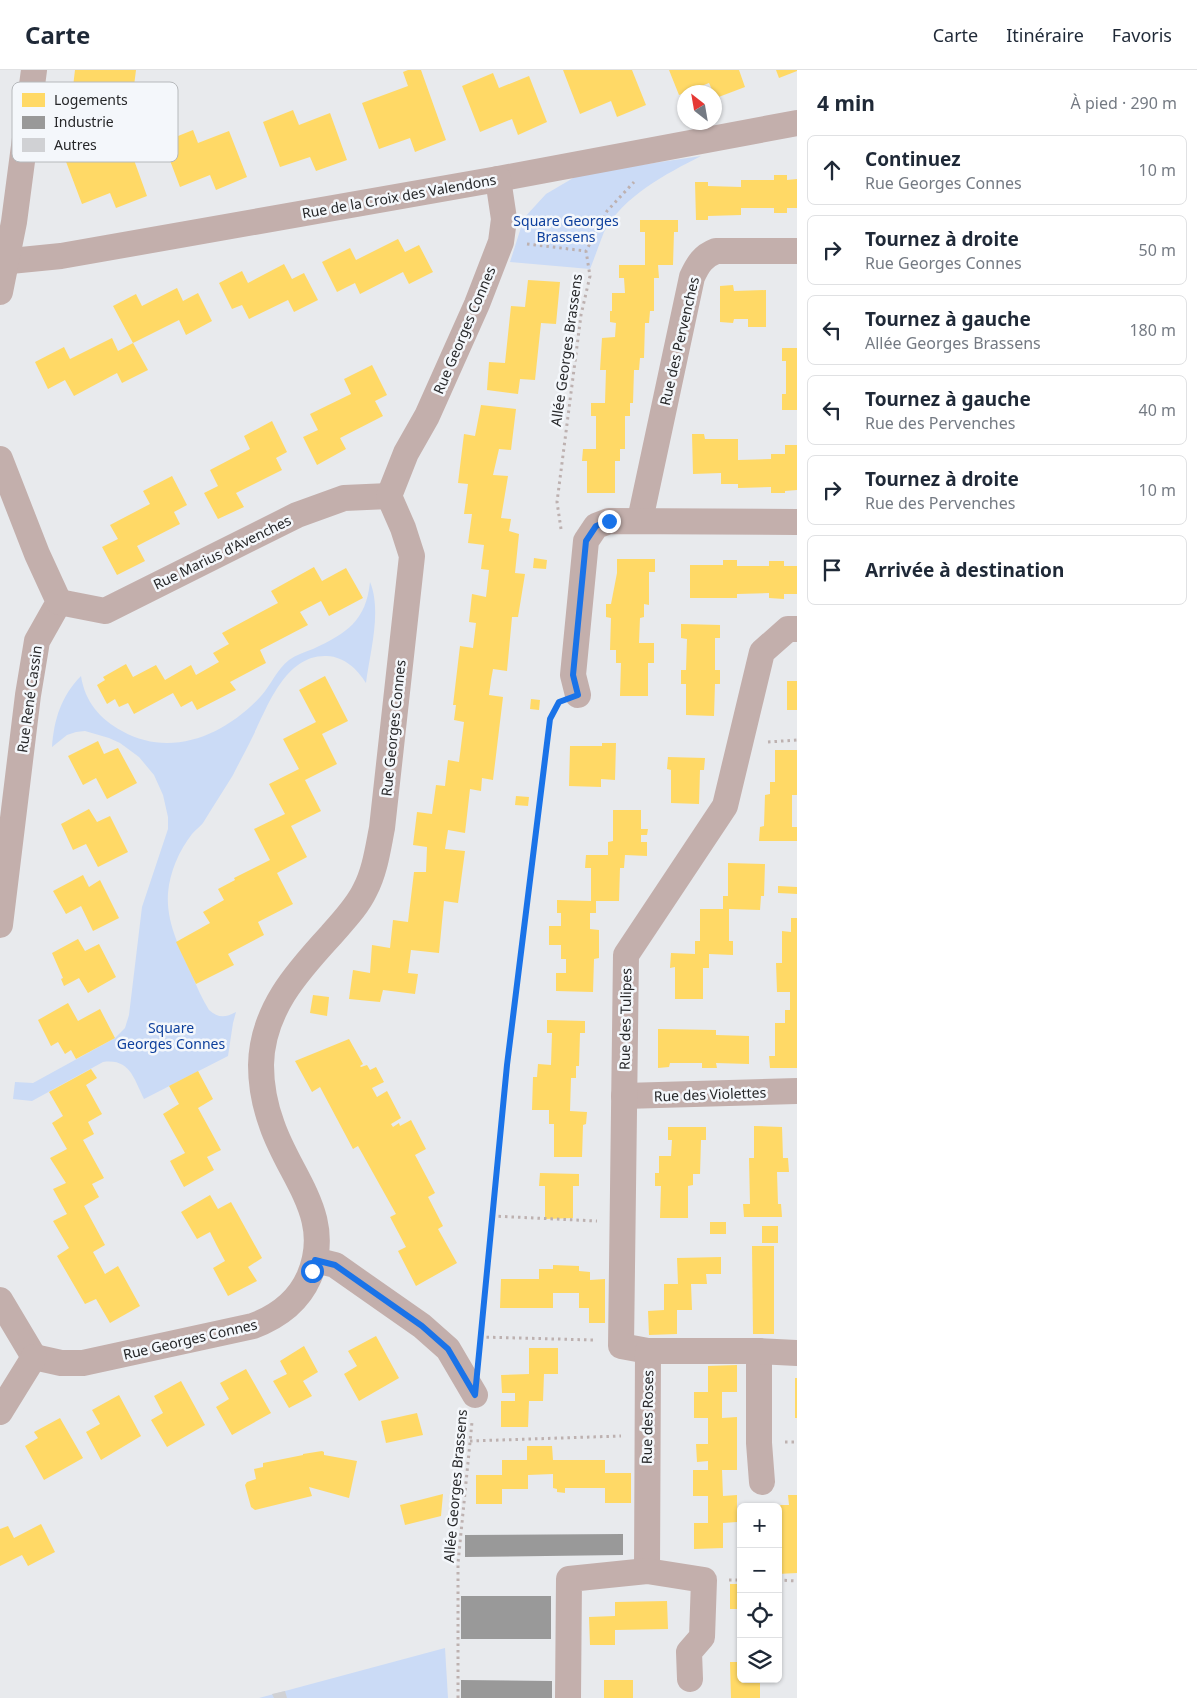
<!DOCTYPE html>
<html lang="fr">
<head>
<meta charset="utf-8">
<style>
	body { margin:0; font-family:"Noto Sans",sans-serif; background:#f2f2f3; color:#1f2937 }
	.controls { position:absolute; right:15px; bottom:15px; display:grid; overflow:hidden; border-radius:8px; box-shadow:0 1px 4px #0004 }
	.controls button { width:45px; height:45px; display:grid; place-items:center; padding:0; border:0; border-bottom:1px solid #e0e1e3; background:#fff; color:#1f2937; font:25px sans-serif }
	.compass { position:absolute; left:677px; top:15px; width:45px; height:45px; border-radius:50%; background:#fff; box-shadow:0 1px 4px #0004; rotate:329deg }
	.stop { position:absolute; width:15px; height:15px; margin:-11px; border:4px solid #1a73e8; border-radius:50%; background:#fff }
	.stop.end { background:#1a73e8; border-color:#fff; box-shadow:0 1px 5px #0008 }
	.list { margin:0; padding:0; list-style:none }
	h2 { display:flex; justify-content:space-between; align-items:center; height:65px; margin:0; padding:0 20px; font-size:21px }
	h2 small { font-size:16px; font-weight:400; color:#747a83 }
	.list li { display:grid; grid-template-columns:32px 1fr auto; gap:15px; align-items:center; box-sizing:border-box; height:70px; margin:0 10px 10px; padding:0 10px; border:1px solid #e0e1e3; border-radius:8px }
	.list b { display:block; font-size:19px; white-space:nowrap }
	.list p { margin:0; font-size:16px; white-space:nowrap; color:#747a83 }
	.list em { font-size:16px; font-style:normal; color:#747a83 }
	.icon { flex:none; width:28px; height:28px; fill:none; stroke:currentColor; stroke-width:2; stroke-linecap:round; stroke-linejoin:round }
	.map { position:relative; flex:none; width:797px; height:1628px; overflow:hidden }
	header { display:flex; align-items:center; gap:30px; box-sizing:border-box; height:70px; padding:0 25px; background:#fff; border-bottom:1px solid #e0e1e3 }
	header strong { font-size:24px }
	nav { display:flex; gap:28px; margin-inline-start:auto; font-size:18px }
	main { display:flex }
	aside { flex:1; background:#fff }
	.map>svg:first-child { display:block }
	.green { fill:#cbdbf6 }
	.homes { fill:#ffd966 }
	.industry { fill:#999 }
	.building { fill:#d0d1d4 }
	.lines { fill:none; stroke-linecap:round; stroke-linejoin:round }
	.path { stroke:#bdb1b0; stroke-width:3; stroke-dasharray:2.5 4; stroke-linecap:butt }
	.minor { stroke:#c3afac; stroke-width:26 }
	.route { stroke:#1a73e8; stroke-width:6 }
	.labels { text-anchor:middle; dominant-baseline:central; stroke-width:5; stroke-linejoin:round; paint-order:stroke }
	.street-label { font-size:14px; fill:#262729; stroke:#f4f7fb }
	.park-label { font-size:14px; fill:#0d3f9c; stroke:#f4f7fb }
	.key { fill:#f4f7fb; stroke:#b6b9bc; stroke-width:1 }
	.key-label { font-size:14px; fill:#262729 }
</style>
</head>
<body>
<header>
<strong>Carte</strong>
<nav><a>Carte</a><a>Itinéraire</a><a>Favoris</a></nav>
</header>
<main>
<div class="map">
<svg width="797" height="1628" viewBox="0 0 797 1628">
	<rect width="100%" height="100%" fill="#e8eaed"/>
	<!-- green -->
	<g class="green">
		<path d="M701,86C666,104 623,126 604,162C599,174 595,187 590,199L510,192L524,148L546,124L580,104Z"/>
		<path d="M370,512C382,541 370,582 366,613C357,599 345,587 327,586C285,584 267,638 252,668C246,680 239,693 233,705C223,721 212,738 203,753C200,757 195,760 192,764C179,781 170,801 168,823C166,853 180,879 192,905C197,917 202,929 209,940C218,948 225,948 236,942L233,953L228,986L144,1029C134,1009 130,988 103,992L32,1031L13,1029L15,1012L33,1013L115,968L125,958L129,945L142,837L168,759V747L163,725L154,705L139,687L120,673L109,668L85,661L76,662L67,665L52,677C54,650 61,626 81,606C85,632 100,649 122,661C172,689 226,664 261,626C271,615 277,599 289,590C296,585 305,582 313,579C347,563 366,551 370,512Z"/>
		<path d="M445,1578L448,1628H259Z"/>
	</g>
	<!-- homes -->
	<g class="homes">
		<path d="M75,0H136L134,16L123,15L120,31L72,25Z"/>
		<path d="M408,0H421L446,70L415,82L410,68L379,79L362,33L408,16L403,2Z"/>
		<path d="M563,0H632L646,35L617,47L611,31L580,44Z"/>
		<path d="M669,0H739L745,17L716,28L709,13L679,25Z"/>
		<path d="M776,0H797V1L779,8Z"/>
		<path d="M493,3L499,18L529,6L547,52L518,65L512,49L480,62L462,16Z"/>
		<path d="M293,40L299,55L330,43L347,90L316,101L310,87L280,97L263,52Z"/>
		<path d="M193,60L198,73L229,61L247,107L216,120L210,105L180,117L163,72Z"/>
		<path d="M94,78L98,91L130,79L147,126L116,138L110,123L82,134L65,89Z"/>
		<path d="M774,105H787V110L797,109V138H787V143H774V138H741V145L708,146V150H696L695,112H708V116L741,117V110H774Z"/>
		<path d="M640,150H678V162H674L673,195H658L659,208H654V241H650L649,253H645L644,288H640L639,300H634L633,333H630V346H625V379H620V391H615V423H587V391H582L583,379H596V346H591V333H605L606,300H600L602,268L615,267L616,253L610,252V241H612V223H625L624,208H619V195H645V162H640Z"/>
		<path d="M398,169L405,182L419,175L433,202L409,214L403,202L360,224L355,213L337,222L322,192L350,178L356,190Z"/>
		<path d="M284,194L292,209L304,203L318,230L294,242L288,230L249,249L242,235L232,239L219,213L242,201L248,213Z"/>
		<path d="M528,210L560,212L556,254L541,253L535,310L520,309L518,324L487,320L489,292L505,293L511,236L525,237Z"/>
		<path d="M733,215L734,221L766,220V257H748V249H734L733,253L720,252V216Z"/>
		<path d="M177,218L183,231L198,223L212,251L186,265L179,250L133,273L113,236L136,224L142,236Z"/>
		<path d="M112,268L118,281L133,273L148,300L122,313L117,303L74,326L65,310L48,319L35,292L64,277L70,289Z"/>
		<path d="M782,278H797V340H782V324H786V291H782Z"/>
		<path d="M372,295L387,325L375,331L383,346L340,368L346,379L317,395L303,367L318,360L310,344L351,324L344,309Z"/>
		<path d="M481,335L516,339L511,380L499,379L493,405L508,406L501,448L511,449L509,461L519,464L515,503L525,504L518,547H512L507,601L493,599L491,610L489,625L503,627L493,710L482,708L481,721L470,719L465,763L448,760L445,779L465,781L458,833L444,831L439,883L411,880L408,903L418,904L415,924L383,920L380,932L349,929L353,900L370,903L372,875L390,878L393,850L408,852L414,802H426L427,777L413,775L417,742L432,744L436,715L445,716L448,690L459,692L464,652L454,650L456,635H453L460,576L473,578L476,553L469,552L472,524L486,527L489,500L481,499L484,475L468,473L472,444H464L468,414L458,413L464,364L475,366Z"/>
		<path d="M272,351L287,382L276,388L282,400L236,423L244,437L218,449L204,423L218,416L210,400L250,379L244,366Z"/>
		<path d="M692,364H704L705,369H738V390L771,389V384H785V375H797V420L785,421V423H771V417L738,418V414H721V403L693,404Z"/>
		<path d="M172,406L187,435L174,442L180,454L137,476L145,491L117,505L102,477L118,469L110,455L150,434L143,421Z"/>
		<path d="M534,488L547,490L546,499L533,498Z"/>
		<path d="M617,489H655V502H649V535L644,534V547L640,548L639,573H654V593H648V626H620L621,593H616V580H610L611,548L606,547V534H611L617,503Z"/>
		<path d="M723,490H737V496H769V491H784V496H797V524H784V529L769,528V523L737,524V528H690V495H723Z"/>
		<path d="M314,497L322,511L346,498L363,528L329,546L321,531L300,542L308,555L260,580L266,593L230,612L236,620L197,640L192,631L181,637L173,623L134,644L128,633L119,637L115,629L107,634L97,615L105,610L103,607L126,594L133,607L156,595L165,610L191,595L196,605L219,592L213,583L229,574L222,563L278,533L271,521Z"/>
		<path d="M681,554L720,555V568H715V600H720V614H715L714,646L686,645V614H681V600H686L687,569L681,568Z"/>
		<path d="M325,606L348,651L322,664L337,694L305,710L321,741L291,756L307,787L277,803L293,834L258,852L264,865L228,884L234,895L196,914L176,872L210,853L203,842L224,830L218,819L235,810L234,808L270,790L254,759L285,744L269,714L299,699L283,669L316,652L299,620Z"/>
		<rect x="787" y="611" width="10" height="29"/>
		<path d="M531,629L540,630L539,640L530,639Z"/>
		<path d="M98,671L104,684L118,678L137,713L107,729L96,708L83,715L68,686Z"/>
		<path d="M602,673H616L615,710L601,709V717L569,716L570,676H602Z"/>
		<path d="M775,680H797V725H792V757H797V771H759L760,757L764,756L765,725L770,724V712H775Z"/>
		<path d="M668,687L705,688L704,700H700L699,734L671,733V700L667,699Z"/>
		<path d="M516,726L529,727L528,736L515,735Z"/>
		<path d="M89,739L97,752L110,746L128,782L98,797L86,774L73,780L61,754Z"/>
		<path d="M613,740H641V759H648L647,765H641V772H647V786L625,785L624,798H620L619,831H596V843H590V859L599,860V888L594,889L593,922L556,921V903H566V889H561V875H549V856H561V843H557V830L591,831V798H585L586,785H608V772L613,771Z"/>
		<path d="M728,793L765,794L764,826H761L760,840L729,839V871H733V885L709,884V898H703V929H675V897L670,898L671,883L695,884V871H700V839H723V826H728Z"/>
		<path d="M83,805L89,817L100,810L119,848L93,861L81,836L66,844L53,821Z"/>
		<path d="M778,816L797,817V824L778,823Z"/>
		<path d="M791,848H797V998H770L769,986H775V953H785V940H790V922H777L776,893H782V861L791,862Z"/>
		<path d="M78,869L85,881L99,874L116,907L88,923L79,908L64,916L61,909L63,908L52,883Z"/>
		<path d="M313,925L329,927L327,946L310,943Z"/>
		<path d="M68,933L78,951L100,939L115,968L76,989L71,980L65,984L58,972L51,976L38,950Z"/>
		<path d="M547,950L585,951V963H580L579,996H576V1008H571L570,1041L587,1042L586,1054L583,1055L582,1087H554V1054H549V1040H532L533,1007H537L538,994L551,995L552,963H547Z"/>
		<path d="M658,959L716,960V965L749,966V994L716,993L717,998H702V993H670L669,997L658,998Z"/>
		<path d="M349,969L363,994L360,996L361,997L367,995L370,1000L376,997L384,1012L372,1018L377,1027L387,1021L401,1048L391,1054L393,1057L399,1053L400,1056L411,1050L426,1079L415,1085L435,1123L428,1127L443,1156L438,1159L457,1193L416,1216L398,1181L406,1177L390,1147L396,1144L358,1076L353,1079L320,1017L312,1022L295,991Z"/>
		<path d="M91,999L97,1008L86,1015L102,1044L88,1052L94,1064L83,1070L104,1108L92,1114L99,1127L84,1136L105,1175L93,1182L105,1204L118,1196L140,1236L110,1253L96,1229L85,1234L57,1186L69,1178L53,1151L67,1144L53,1119L66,1113L50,1088L67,1079L52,1053L63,1046L49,1022Z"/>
		<path d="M198,1001L213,1029L198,1038L221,1080L207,1087L214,1100L184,1117L170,1091L185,1083L163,1044L179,1034L169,1016Z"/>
		<path d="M754,1056L782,1057L783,1088H788L789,1102H777L778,1134H781L782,1147H744L743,1134H750L749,1088H754Z"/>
		<path d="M668,1057H706V1070H701L700,1104H693V1115L688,1116V1148H660L661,1116H655V1103H659V1086H671L672,1070H668Z"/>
		<path d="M540,1103L579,1104V1116H573V1148L545,1149V1116H539Z"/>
		<path d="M210,1125L218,1139L231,1132L262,1188L248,1197L257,1211L228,1226L213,1198L225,1191L217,1176L210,1162L197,1169L181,1142Z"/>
		<rect x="710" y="1152" width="16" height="12"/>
		<rect x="762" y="1156" width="16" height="17"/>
		<path d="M752,1176H774V1264H753Z"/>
		<path d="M721,1187V1204H706L707,1214H691L692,1240H677V1264L649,1265L648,1241L664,1240V1214H678L677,1188Z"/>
		<path d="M553,1195L579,1196V1201L590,1202V1210L605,1209V1253H589V1238H579V1223H553V1238H500L501,1209H539V1199H553Z"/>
		<path d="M376,1266L399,1308L359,1331L344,1304L357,1296L348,1281Z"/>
		<path d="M304,1276L318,1302L303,1311L312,1326L289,1338L273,1311L287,1304L280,1291Z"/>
		<path d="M529,1278H558V1304H544L543,1331H529L528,1357H501V1331H515V1323H502L501,1305L529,1304Z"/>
		<path d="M737,1295V1322H722V1348L737,1347V1400H722L723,1426L737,1425V1452L723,1453V1478L694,1479V1453H708V1426H693V1400H708V1391L697,1392L696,1374H708V1348H694V1322H708V1296Z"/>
		<path d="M246,1299L271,1343L232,1365L216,1337L229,1329L220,1313Z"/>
		<rect x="795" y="1308" width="2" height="40"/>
		<path d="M181,1311L205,1355L167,1377L151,1350L163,1343L154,1326Z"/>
		<path d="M119,1325L141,1366L101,1390L86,1362L100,1354L92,1340Z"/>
		<path d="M417,1343L423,1365L386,1373L381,1351Z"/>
		<path d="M60,1348L83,1388L44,1410L25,1376L38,1368L34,1362Z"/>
		<path d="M527,1376H552L553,1390H605V1403H631V1433H605V1418H565V1423L557,1422V1419L553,1418V1404L528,1405V1419H502V1434H476V1405H502V1390H527Z"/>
		<path d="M322,1381L324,1382V1385L357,1391L349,1428L309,1417L312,1426L255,1440L251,1437L245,1415L247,1412L256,1409L254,1399L263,1397V1393L303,1385V1384Z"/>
		<path d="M443,1424L441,1446L405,1455L400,1435Z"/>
		<path d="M788,1425H797V1503L778,1504V1437H776V1435H789Z"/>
		<path d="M41,1454L55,1482L28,1496L22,1485L0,1496V1459L8,1456L14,1468Z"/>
		<rect x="730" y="1514" width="11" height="25"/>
		<path d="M667,1531L668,1559L615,1560V1575H590L589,1547L615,1546V1532Z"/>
		<path d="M730,1592H741V1609H760V1628H731Z"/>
		<rect x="604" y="1610" width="29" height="18"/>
	</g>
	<!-- industry -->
	<g class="industry">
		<path d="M623,1464V1485L465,1487V1465Z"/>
		<rect x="461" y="1526" width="90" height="43"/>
		<path d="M461,1610L552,1611V1628H461Z"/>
	</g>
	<!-- building -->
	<path class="building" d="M285,1621L287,1628H274L272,1624Z"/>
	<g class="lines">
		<!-- path -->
		<g class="path">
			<path d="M527,174L586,181"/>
			<path d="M561,459L557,432L581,245L590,206L586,181L607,141L634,112"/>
			<path d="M768,672L797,670"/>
			<path d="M492,1146L597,1151"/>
			<path d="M480,1267L594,1270"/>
			<path d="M479,1276L507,995L550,649L556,638"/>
			<path d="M470,1371L621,1366"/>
			<path d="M785,1372H797"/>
			<path d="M729,1510H741"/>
			<path d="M778,1510L797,1511"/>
			<path d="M458,1628V1493L472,1352"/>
		</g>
		<!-- minor -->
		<g class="minor">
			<path d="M0,192L61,186L498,109L797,53"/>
			<path d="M0,222L14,152L34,0"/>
			<path d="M0,389L37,484L59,532L37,571L28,625L0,855"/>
			<path d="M640,450L692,207C698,194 703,186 716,181H797"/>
			<path d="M59,532L105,541L297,445L344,428L389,426"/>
			<path d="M578,625L573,605L586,471L596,456L609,451L797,452"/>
			<path d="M624,1026L797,1021"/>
			<path d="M315,1190L335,1195L422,1256L448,1279L475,1325"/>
			<path d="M0,1230L34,1287"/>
			<path d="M648,1281L621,1276L626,885L725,736L762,582L788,559H797"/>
			<path d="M759,1281V1373L762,1412"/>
			<path d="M34,1287L61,1293H83L253,1256C277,1247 298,1232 309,1207C335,1147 290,1108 272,1055C265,1036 261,1015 261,995C262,941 296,903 331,865C343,851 357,837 365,820C375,801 378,778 382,758L412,486L403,458L389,426L406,383L427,346L477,234L501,172L504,149L498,109"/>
			<path d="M0,1342L34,1287"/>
			<path d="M647,1501L648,1281H759L797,1283"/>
			<path d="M568,1628L569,1509L647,1501L704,1510L702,1567L689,1582L690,1609"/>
		</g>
	</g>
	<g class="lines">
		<!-- route -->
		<path class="route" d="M312,1201L315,1190L335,1195L422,1256L448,1279L475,1325L507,995L550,649L559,632L578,625L573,605L586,471L596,456L609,451"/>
	</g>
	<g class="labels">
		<!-- street labels -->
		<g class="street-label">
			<text transform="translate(399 126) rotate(-10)">Rue de la Croix des Valendons</text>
			<text transform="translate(464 260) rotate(-67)">Rue Georges Connes</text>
			<text transform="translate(679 271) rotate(-77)">Rue des Pervenches</text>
			<text transform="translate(566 280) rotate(-82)">Allée Georges Brassens</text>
			<text transform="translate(222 482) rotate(-26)">Rue Marius d'Avenches</text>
			<text transform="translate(29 629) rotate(-82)">Rue René Cassin</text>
			<text transform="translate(393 658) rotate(-84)">Rue Georges Connes</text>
			<text transform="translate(625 949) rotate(-89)">Rue des Tulipes</text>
			<text transform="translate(710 1024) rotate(-2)">Rue des Violettes</text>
			<text transform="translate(190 1269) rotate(-13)">Rue Georges Connes</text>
			<text transform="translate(647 1347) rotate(-89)">Rue des Roses</text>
			<text transform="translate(455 1416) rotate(-85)">Allée Georges Brassens</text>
		</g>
		<!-- park labels -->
		<g class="park-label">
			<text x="566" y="150">Square Georges<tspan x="566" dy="16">Brassens</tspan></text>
			<text x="171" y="957">Square<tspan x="171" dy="16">Georges Connes</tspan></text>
		</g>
	</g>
	<!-- legend -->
	<rect x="12" y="12" width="166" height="80" rx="8" class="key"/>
	<rect x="22" y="23" width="23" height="14" fill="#ffd966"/>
	<rect x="22" y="46" width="23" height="13" fill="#999"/>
	<rect x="22" y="68" width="23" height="14" fill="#d0d1d4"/>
	<g class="key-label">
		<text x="54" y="35">Logements</text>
		<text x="54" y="57">Industrie</text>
		<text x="54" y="80">Autres</text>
	</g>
</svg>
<div class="controls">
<button>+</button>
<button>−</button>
<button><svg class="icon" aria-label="locate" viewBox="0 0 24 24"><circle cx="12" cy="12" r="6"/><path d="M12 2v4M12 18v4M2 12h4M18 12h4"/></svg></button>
<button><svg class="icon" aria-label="layers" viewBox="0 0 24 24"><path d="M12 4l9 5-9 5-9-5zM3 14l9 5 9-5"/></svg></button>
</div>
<svg class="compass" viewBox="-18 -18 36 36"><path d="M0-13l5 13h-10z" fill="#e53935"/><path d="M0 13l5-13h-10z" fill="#747a83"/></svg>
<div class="stop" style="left:312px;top:1201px"></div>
<div class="stop end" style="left:609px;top:451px"></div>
</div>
<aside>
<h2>4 min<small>À pied · 290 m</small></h2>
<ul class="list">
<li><svg class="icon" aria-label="ahead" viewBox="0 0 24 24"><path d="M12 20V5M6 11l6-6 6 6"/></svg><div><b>Continuez</b><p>Rue Georges Connes</p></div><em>10 m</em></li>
<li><svg class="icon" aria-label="right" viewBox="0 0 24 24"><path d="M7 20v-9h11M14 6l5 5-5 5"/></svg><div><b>Tournez à droite</b><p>Rue Georges Connes</p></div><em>50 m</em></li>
<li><svg class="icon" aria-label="left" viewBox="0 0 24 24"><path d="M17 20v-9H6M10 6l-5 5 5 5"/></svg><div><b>Tournez à gauche</b><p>Allée Georges Brassens</p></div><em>180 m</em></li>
<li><svg class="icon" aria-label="left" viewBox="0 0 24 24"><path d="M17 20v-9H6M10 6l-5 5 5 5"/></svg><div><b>Tournez à gauche</b><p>Rue des Pervenches</p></div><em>40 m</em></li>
<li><svg class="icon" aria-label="right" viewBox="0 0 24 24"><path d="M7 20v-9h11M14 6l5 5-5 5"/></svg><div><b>Tournez à droite</b><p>Rue des Pervenches</p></div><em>10 m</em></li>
<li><svg class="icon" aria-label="arrive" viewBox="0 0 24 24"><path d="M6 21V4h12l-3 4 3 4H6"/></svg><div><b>Arrivée à destination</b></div></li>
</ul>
</aside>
</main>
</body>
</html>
